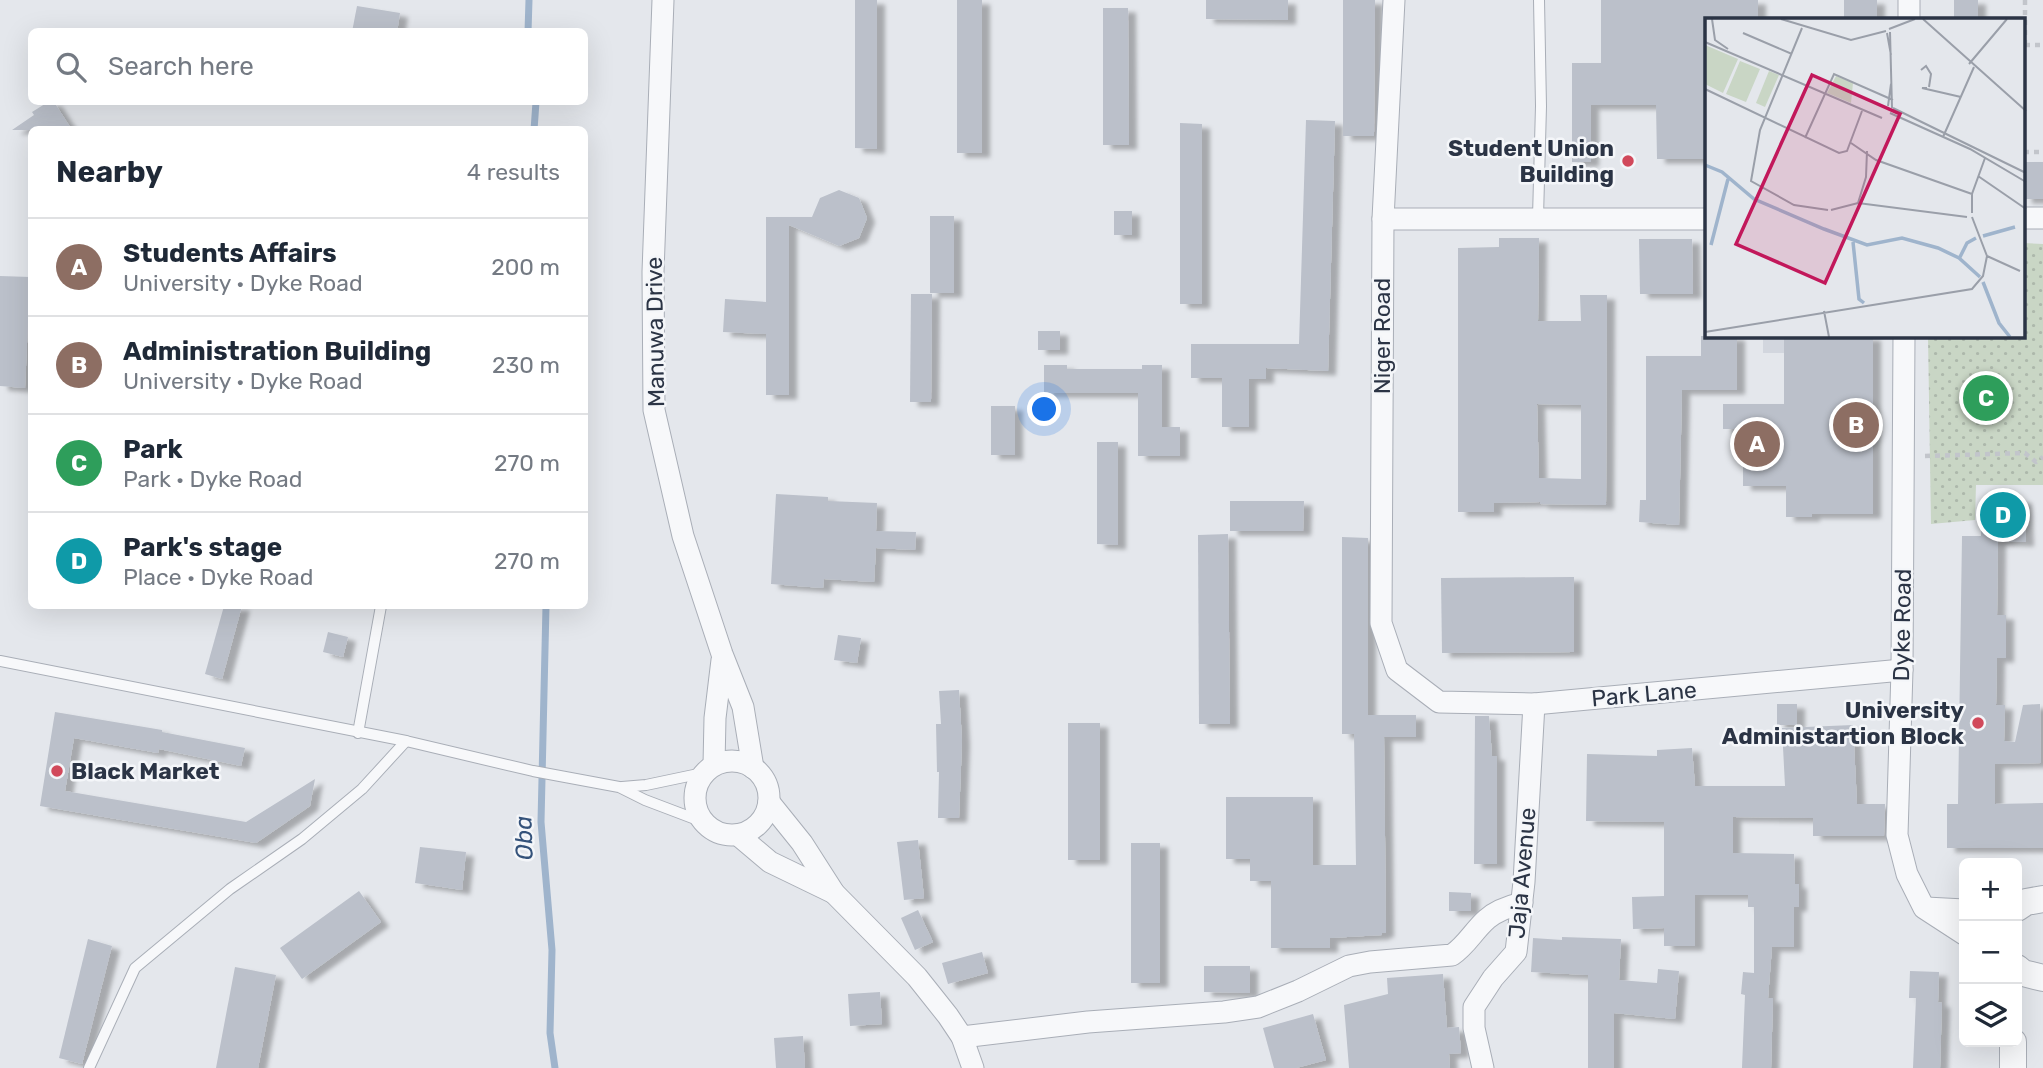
<!DOCTYPE html>
<html lang="en">
<head>
<meta charset="utf-8">
<style>
	body { margin:0; font-family:Rubik,sans-serif; background:#f6f6f7; color:#1f2937 }
	.controls { position:absolute; right:21px; bottom:21px; display:grid; overflow:hidden; border-radius:10px; box-shadow:0 7px 28px #0002 }
	.controls button { width:63px; height:63px; display:grid; place-items:center; padding:0; border:0; border-bottom:2px solid #e0e1e3; background:#fff; color:#1f2937; font:35px sans-serif }
	.you { position:absolute; left:1045px; top:410px; width:24px; height:24px; margin:-18px; border:5px solid #fff; border-radius:50%; background:#1a73e8; box-shadow:0 0 0 10px #1a73e833 }
	.badge { display:grid; place-items:center; width:46px; height:46px; border-radius:50%; background:#111827; color:#fff; font-size:23px; font-weight:700 }
	.pin { position:absolute; translate:-50% -50%; border:4px solid #fff; box-shadow:0 2px 7px #0006 }
	.list { margin:0; padding:0; list-style:none }
	h2 { display:flex; justify-content:space-between; align-items:center; height:91px; margin:0; padding:0 28px; font-size:30px }
	h2 small { font-size:23px; font-weight:400; color:#747a83 }
	.list li { display:grid; grid-template-columns:46px 1fr auto; gap:21px; align-items:center; box-sizing:border-box; height:98px; padding:0 28px; border-top:2px solid #e0e1e3 }
	.list b { display:block; font-size:26px; white-space:nowrap }
	.list p { margin:0; font-size:23px; white-space:nowrap; color:#747a83 }
	.list em { font-size:23px; font-style:normal; color:#747a83 }
	.icon { flex:none; width:38px; height:38px; fill:none; stroke:currentColor; stroke-width:2; stroke-linecap:round; stroke-linejoin:round }
	.map { position:relative; flex:none; width:2043px; height:1068px; overflow:hidden }
	.search { position:absolute; background:#fff; box-shadow:0 7px 28px #0002; left:28px; top:28px; width:560px; height:77px; display:flex; align-items:center; gap:18px; box-sizing:border-box; padding:0 24px; border-radius:10px; color:#747a83; font-size:26px }
	.panel { position:absolute; background:#fff; box-shadow:0 7px 28px #0002; left:28px; top:126px; width:560px; height:483px; border-radius:10px }
	.map>svg:first-child { display:block }
	.built { fill:#d2d6de }
	.green { fill:url(#green-dots) }
	.lines { fill:none; stroke-linecap:round; stroke-linejoin:round }
	.stream { stroke:#9fb4cc; stroke-width:7 }
	.building { fill:#bbc0ca; fill-rule:evenodd; filter:url(#shadow) }
	.service-casing { stroke:#a9aeb7; stroke-width:12 }
	.minor-casing { stroke:#a9aeb7; stroke-width:23 }
	.tertiary-casing { stroke:#a9aeb7; stroke-width:28 }
	.path { stroke:#c2c5cb; stroke-width:4.5; stroke-dasharray:5 5; stroke-linecap:butt }
	.service { stroke:#f7f8fa; stroke-width:10 }
	.minor { stroke:#f7f8fa; stroke-width:21 }
	.tertiary { stroke:#f7f8fa; stroke-width:26 }
	.poi-dot { fill:#d1495b; stroke:#f4f6f9; stroke-width:2.5 }
	.labels { text-anchor:middle; dominant-baseline:central; stroke-width:5; stroke-linejoin:round; paint-order:stroke }
	.poi-label { font-size:23px; font-weight:bold; fill:#2b3445; stroke:#f4f6f9; text-anchor:end }
	.street-label { font-size:23px; fill:#2b3445; stroke:#f4f6f9 }
	.water-label { font-size:24px; font-style:italic; fill:#34527a; stroke:#f4f6f9 }
	.inset-river { fill:none; stroke:#9fb4cc; stroke-width:3.5 }
	.inset-road { fill:none; stroke:#9a9fa9; stroke-width:2 }
	.view { fill:#c2185b; fill-opacity:0.15; stroke:#c2185b; stroke-width:3.5 }
	.inset-edge { fill:none; stroke:#2b3445; stroke-width:3.5 }
</style>
</head>
<body>
<div class="map">
<svg width="2043" height="1068" viewBox="0 0 2043 1068">
	<defs>
		<pattern id="green-dots" width="8" height="8" patternUnits="userSpaceOnUse" patternTransform="scale(1.75)"><rect width="8" height="8" fill="#c9d6c5"/><path d="M2 2h.1M6 6h.1" fill="none" stroke="#adb8ab" stroke-width="1.8" stroke-linecap="round"/></pattern>
		<filter id="shadow"><feDropShadow dx="8" dy="4.5" stdDeviation="2" flood-color="#0004"/></filter>
	</defs>
	<rect width="100%" height="100%" fill="#e4e7ec"/>
	<!-- built -->
	<rect class="built" x="1763" y="336" width="49" height="17"/>
	<!-- green -->
	<path class="green" d="M2024,243L2043,244V485H1976L1975,520L1931,524L1928,336H2024Z"/>
	<g class="lines">
		<!-- stream -->
		<g class="stream">
			<path d="M528,32L529,0"/>
			<path d="M534,130L536,102"/>
			<path d="M546,606L541,822L552,950L550,1033L555,1068"/>
		</g>
	</g>
	<!-- building -->
	<g class="building">
		<path d="M855,0H877V149L855,148Z"/>
		<rect x="957" y="0" width="25" height="153"/>
		<path d="M1206,0H1288V20L1206,19Z"/>
		<path d="M1343,0H1375L1374,136H1343Z"/>
		<path d="M1601,0H1758V19H1707V159H1657L1656,105H1591V162H1572V63H1601Z"/>
		<rect x="1844" y="0" width="33" height="19"/>
		<rect x="1954" y="0" width="24" height="19"/>
		<path d="M357,6L400,13L397,32H352Z"/>
		<path d="M1103,8H1128L1129,145H1103Z"/>
		<path d="M48,102H54L72,130H12L34,115L32,112Z"/>
		<path d="M1306,120L1335,121L1328,371L1266,368V379H1249V427H1222V378H1191V344H1299Z"/>
		<path d="M1180,123L1202,124V304H1180Z"/>
		<rect x="2024" y="162" width="19" height="37"/>
		<path d="M839,190L859,198L867,218L859,238L839,246L789,225V395H766V334L723,332L725,299L766,302V217H812L820,198Z"/>
		<rect x="1114" y="211" width="18" height="24"/>
		<rect x="930" y="216" width="24" height="77"/>
		<path d="M1499,238H1539L1538,321H1581L1580,295H1607L1606,505L1540,504V502L1494,503V512H1458V248L1499,247ZM1537,404L1581,405V479L1539,478Z"/>
		<path d="M1639,239H1692L1693,294H1640Z"/>
		<path d="M0,276L30,277L25,388L0,386Z"/>
		<path d="M911,294H932L931,402H910Z"/>
		<rect x="1038" y="331" width="22" height="19"/>
		<path d="M1701,336H1737V390H1682L1679,525L1639,522L1640,500H1646V356H1701Z"/>
		<path d="M1784,336H1873V514H1812V517H1786V486H1743V429H1723V404H1784Z"/>
		<path d="M1044,365H1067V369H1142V365H1162V427H1180V456H1138V393H1044Z"/>
		<rect x="991" y="406" width="24" height="49"/>
		<path d="M1097,442H1118V545L1097,544Z"/>
		<path d="M776,494L828,497V501L877,503L876,531L916,532L915,550L876,548L874,582L824,579L823,588L771,584Z"/>
		<path d="M1982,499H2024L2026,542L1998,541L1997,615H2006V658H1997L1996,705H2005L2004,741L2015,742L2023,705L2040,704L2041,763L1995,764V804L2043,803V848H1947V804H1958L1962,536H1981Z"/>
		<path d="M1230,501H1304L1303,531H1230Z"/>
		<path d="M1228,534L1230,724H1199L1198,535Z"/>
		<path d="M1342,537L1368,538V715H1416V737H1384L1386,933H1382V935L1330,938V948H1271V881H1250V859H1226V797H1313V865H1356L1354,734H1342Z"/>
		<path d="M1574,577V652L1442,653L1441,578Z"/>
		<path d="M224,606H242L222,679L205,674Z"/>
		<path d="M328,632L348,637L343,657L323,652Z"/>
		<path d="M838,635L861,638L857,663L834,660Z"/>
		<path d="M959,690L962,741L959,818H938L939,772H937L936,724H941L939,691Z"/>
		<rect x="1777" y="704" width="20" height="21"/>
		<path d="M55,712L162,730V732L245,748L241,766L159,749L158,753L74,738L65,791L246,822L315,779L310,806L256,843L40,806Z"/>
		<path d="M1475,716H1489L1492,756H1497V864H1474Z"/>
		<rect x="1068" y="723" width="32" height="137"/>
		<path d="M1853,725L1857,804H1885L1884,836H1813V818L1733,817V853L1794,854L1795,884H1799V907H1794V947H1772L1768,998H1773L1771,1068H1742L1745,995L1741,994L1743,972L1754,973V907H1748V895H1695V946H1664V928L1633,929L1632,897L1664,896V822L1586,821L1587,754L1657,756V750L1692,748L1695,786H1785L1782,728Z"/>
		<path d="M918,840L924,898L904,900L897,842Z"/>
		<rect x="1131" y="843" width="29" height="140"/>
		<path d="M420,847L466,852L462,890L415,883Z"/>
		<path d="M359,891L381,922L302,979L280,948Z"/>
		<path d="M1449,892L1471,893V911H1449Z"/>
		<path d="M918,910L933,942L915,950L901,918Z"/>
		<path d="M1562,937L1621,939L1619,980L1657,983L1658,969L1679,971L1675,1019L1614,1013V1068H1588V975L1531,972L1533,938L1562,940Z"/>
		<path d="M88,939L112,946L82,1064L59,1058Z"/>
		<path d="M982,952L988,973L948,984L942,963Z"/>
		<path d="M1204,966H1250V993L1204,992Z"/>
		<path d="M235,967L276,975L258,1068H216Z"/>
		<path d="M1910,971L1939,972L1938,1002L1942,1003L1940,1068H1913L1916,998H1909Z"/>
		<path d="M1443,974L1447,1028L1459,1027L1461,1053L1449,1054L1450,1068H1349L1344,1005L1388,994L1387,978Z"/>
		<path d="M880,992L882,1024L850,1026L848,994Z"/>
		<path d="M1313,1014L1326,1060L1296,1068H1274L1263,1028Z"/>
		<path d="M803,1036L805,1068H776L774,1038Z"/>
	</g>
	<g class="lines">
		<defs>
			<g id="service">
				<path d="M1538,217L1541,106L1539,0"/>
				<path d="M0,661L406,741L533,771L619,787L645,800L703,822"/>
				<path d="M358,733L381,606"/>
				<path d="M622,787L646,785L703,773"/>
				<path d="M89,1068L135,968L230,889L302,839L362,789L406,741"/>
			</g>
			<g id="minor">
				<path d="M663,0L653,272L654,410L683,536L722,654L743,707L753,768"/>
				<path d="M1394,0L1383,219L1381,623L1397,670L1439,702L1534,704L1902,670"/>
				<path d="M1909,19V0"/>
				<path d="M2024,218H2043"/>
				<path d="M1383,219H1707"/>
				<path d="M1904,336L1902,670L1897,835L1907,874L1924,908L1964,934"/>
				<circle cx="732" cy="798" r="37"/>
				<path d="M714,765L715,718L722,660"/>
				<path d="M769,802L802,843L834,893L917,977L948,1016L962,1037L973,1068"/>
				<path d="M738,835L770,862L834,893"/>
				<path d="M1926,908L1964,910"/>
				<path d="M962,1037L1088,1022L1224,1012L1258,1007L1298,991L1349,966L1370,962L1452,955C1467,945 1474,930 1487,919C1496,911 1510,906 1522,903"/>
				<path d="M1483,1068L1474,1028V1007L1493,978L1516,952L1524,882L1534,704"/>
			</g>
			<g id="tertiary">
				<path d="M2017,908L2026,902L2043,899"/>
				<path d="M2017,968L2023,973L2043,978"/>
				<path d="M2013,1042V1068"/>
			</g>
		</defs>
		<!-- service casing -->
		<use href="#service" class="service-casing"/>
		<!-- minor casing -->
		<use href="#minor" class="minor-casing"/>
		<!-- tertiary casing -->
		<use href="#tertiary" class="tertiary-casing"/>
		<!-- path -->
		<g class="path">
			<path d="M2025,45V0"/>
			<path d="M2025,45H2043"/>
			<path d="M2024,152H2043"/>
			<path d="M1925,456L2025,453L2036,462L2043,457"/>
		</g>
		<!-- service -->
		<use href="#service" class="service"/>
		<!-- minor -->
		<use href="#minor" class="minor"/>
		<!-- tertiary -->
		<use href="#tertiary" class="tertiary"/>
	</g>
	<!-- markers -->
	<g class="poi-dot">
		<circle cx="1628" cy="161" r="7"/>
		<circle cx="1978" cy="723" r="7"/>
		<circle cx="57" cy="771" r="7"/>
	</g>
	<g class="labels">
		<!-- poi labels -->
		<g class="poi-label">
			<text x="1614" y="148">Student Union<tspan x="1614" dy="26">Building</tspan></text>
			<text x="1964" y="710">University<tspan x="1964" dy="26">Administartion Block</tspan></text>
			<text x="71" y="771" text-anchor="start">Black Market</text>
		</g>
		<!-- street labels -->
		<g class="street-label">
			<text transform="translate(655 332) rotate(-91)">Manuwa Drive</text>
			<text transform="translate(1382 336) rotate(-90)">Niger Road</text>
			<text transform="translate(1902 625) rotate(-89)">Dyke Road</text>
			<text transform="translate(1644 694) rotate(-5)">Park Lane</text>
			<text transform="translate(1522 873) rotate(-85)">Jaja Avenue</text>
		</g>
		<!-- water labels -->
		<g class="water-label">
			<text transform="translate(524 838) rotate(-92)">Oba</text>
		</g>
	</g>
	<!-- overview -->
	<g transform="translate(1705 18)">
		<rect width="320" height="320" fill="#e4e7ec"/>
		<path d="M131,58L148,65L146,85L122,75Z" fill="#c9d6c5"/>
		<path d="M0,27L33,41L18,75L0,66ZM35,43L55,51L41,84L21,76ZM64,53L74,57L60,89L51,85Z" fill="#c9d6c5"/>
		<path class="inset-river" d="M0,147L17,154L49,181L119,211L162,227L197,220L233,230L254,240L275,259M278,218L310,209M148,224L154,281L159,285M6,227L23,161M255,239L262,225L271,220M278,264L294,305L305,319"/>
		<path class="inset-road" d="M7,1L10,22L23,31M76,1L146,22L181,13M218,1L321,93M97,10L55,112L46,163L89,187L123,192M184,11L210,1M185,14L187,90M38,15L87,36M182,15L186,37M0,24L177,100M264,46L302,1M216,52L221,48L226,56L224,69M222,70H217L256,79M0,71L134,135L142,133L157,93M183,88L186,66M188,90L321,155M185,95L265,131L321,164M238,119L269,49M100,120L129,56L188,82M146,125L171,142L267,176M273,158L321,191M153,185L161,159L162,133M126,192L153,185L262,199M267,195V176L280,140M282,238L315,253M119,293L124,319M0,314L267,271L278,258L282,238L267,199"/>
		<path class="view" d="M107,57L195,96L120,265L31,226Z"/>
		<rect width="320" height="320" class="inset-edge"/>
	</g>
</svg>
<div class="controls">
<button>+</button>
<button>−</button>
<button><svg class="icon" aria-label="layers" viewBox="0 0 24 24"><path d="M12 4l9 5-9 5-9-5zM3 14l9 5 9-5"/></svg></button>
</div>
<div class="you"></div>
<div class="pin badge" style="left:1757px;top:444px;background:#8d6e63">A</div>
<div class="pin badge" style="left:1856px;top:425px;background:#8d6e63">B</div>
<div class="pin badge" style="left:1986px;top:398px;background:#2e9e5b">C</div>
<div class="pin badge" style="left:2003px;top:515px;background:#0f9aa8">D</div>
<div class="search"><svg class="icon" aria-label="search" viewBox="0 0 24 24"><circle cx="10" cy="10" r="6"/><path d="M15 15l6 6"/></svg>Search here</div>
<section class="panel">
<h2>Nearby<small>4 results</small></h2>
<ul class="list">
<li><span class="badge" style="background:#8d6e63">A</span><div><b>Students Affairs</b><p>University · Dyke Road</p></div><em>200 m</em></li>
<li><span class="badge" style="background:#8d6e63">B</span><div><b>Administration Building</b><p>University · Dyke Road</p></div><em>230 m</em></li>
<li><span class="badge" style="background:#2e9e5b">C</span><div><b>Park</b><p>Park · Dyke Road</p></div><em>270 m</em></li>
<li><span class="badge" style="background:#0f9aa8">D</span><div><b>Park's stage</b><p>Place · Dyke Road</p></div><em>270 m</em></li>
</ul>
</section>
</div>
</body>
</html>
